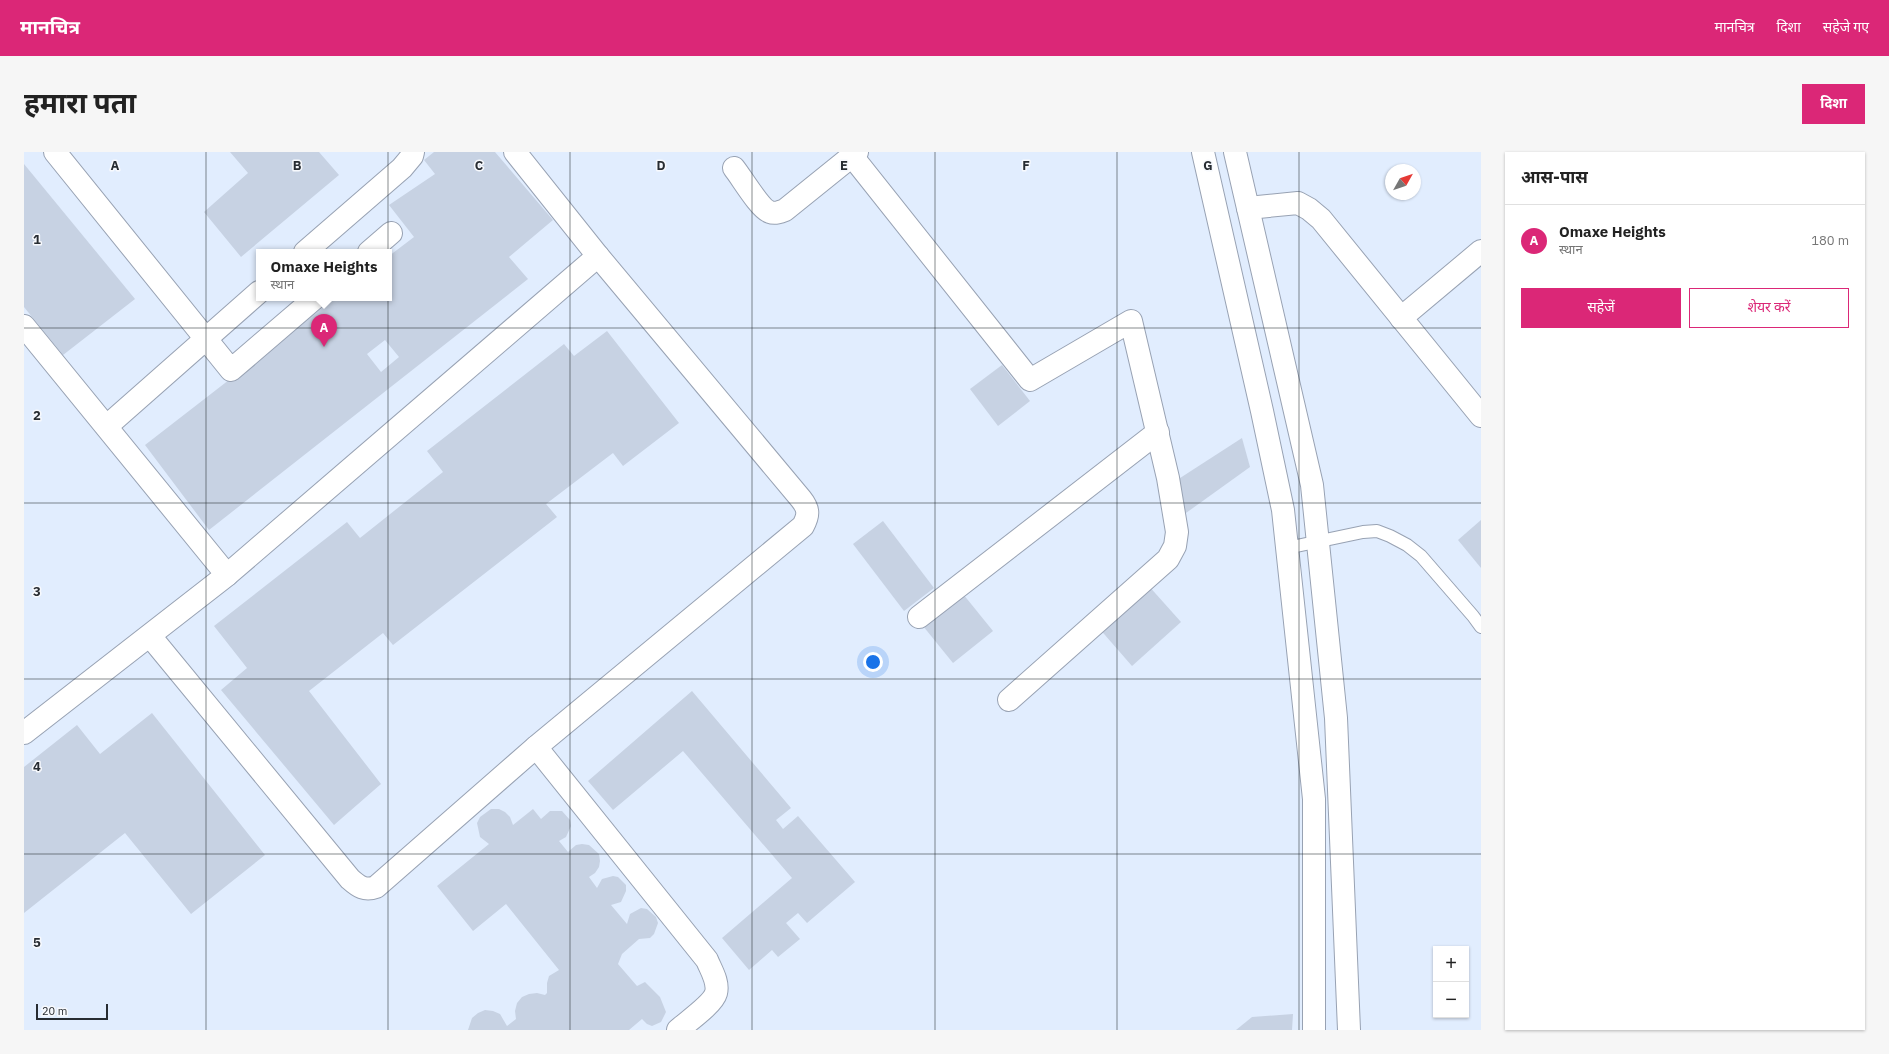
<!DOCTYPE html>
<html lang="hi">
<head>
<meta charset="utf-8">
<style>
	body { margin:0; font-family:"IBM Plex Sans","Noto Sans Devanagari",sans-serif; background:#f6f6f6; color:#222 }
	.controls { position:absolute; right:12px; bottom:12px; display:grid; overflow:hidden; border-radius:0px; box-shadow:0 1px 3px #0004 }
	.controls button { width:36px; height:36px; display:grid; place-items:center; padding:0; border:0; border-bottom:1px solid #e0e0e0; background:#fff; color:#222; font:20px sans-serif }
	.compass { position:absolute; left:1361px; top:12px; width:36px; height:36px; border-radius:50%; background:#fff; box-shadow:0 1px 3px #0004; rotate:50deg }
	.scale { position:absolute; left:12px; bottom:10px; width:72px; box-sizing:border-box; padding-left:4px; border:2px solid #272c32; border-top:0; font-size:11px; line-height:14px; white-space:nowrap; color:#272c32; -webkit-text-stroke:3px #f7f9fd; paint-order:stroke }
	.you { position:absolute; left:849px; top:510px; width:14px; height:14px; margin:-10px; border:3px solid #fff; border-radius:50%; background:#1a73e8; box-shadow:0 0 0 6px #1a73e833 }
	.badge { display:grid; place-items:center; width:26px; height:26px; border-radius:50%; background:#db2777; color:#fff; font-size:13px; font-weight:700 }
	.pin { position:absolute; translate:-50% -33px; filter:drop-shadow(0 1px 2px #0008) }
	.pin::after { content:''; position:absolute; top:21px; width:14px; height:12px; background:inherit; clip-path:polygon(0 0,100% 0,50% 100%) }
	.popup { position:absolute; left:232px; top:97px; width:136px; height:52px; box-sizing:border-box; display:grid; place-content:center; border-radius:0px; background:#fff; filter:drop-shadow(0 1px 3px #0005); font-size:13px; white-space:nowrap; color:#767676 }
	.popup b { font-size:15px; color:#222 }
	.popup::after { content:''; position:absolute; left:50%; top:100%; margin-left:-8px; border:8px solid transparent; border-top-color:#fff }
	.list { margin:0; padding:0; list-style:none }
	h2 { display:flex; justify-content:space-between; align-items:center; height:52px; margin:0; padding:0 16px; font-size:17px }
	h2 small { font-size:13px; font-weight:400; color:#767676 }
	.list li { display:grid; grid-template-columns:26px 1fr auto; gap:12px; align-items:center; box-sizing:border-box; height:72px; padding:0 16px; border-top:1px solid #e0e0e0 }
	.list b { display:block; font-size:15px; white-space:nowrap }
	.list p { margin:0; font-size:13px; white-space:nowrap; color:#767676 }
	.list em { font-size:13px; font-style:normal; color:#767676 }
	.actions { display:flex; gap:8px; padding:12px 16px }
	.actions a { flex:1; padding:9px 0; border:1px solid #db2777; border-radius:0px; text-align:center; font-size:14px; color:#db2777 }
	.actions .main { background:#db2777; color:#fff }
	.map { position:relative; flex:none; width:1457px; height:878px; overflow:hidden; border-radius:0px }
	header { display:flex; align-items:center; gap:24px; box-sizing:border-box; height:56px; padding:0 20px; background:#db2777; color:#fff }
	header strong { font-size:19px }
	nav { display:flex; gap:22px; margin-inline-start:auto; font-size:14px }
	.intro { display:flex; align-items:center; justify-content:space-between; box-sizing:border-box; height:96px; padding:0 24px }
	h1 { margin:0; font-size:28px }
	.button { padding:10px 18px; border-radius:0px; background:#db2777; color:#fff; font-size:14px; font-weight:700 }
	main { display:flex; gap:24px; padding:0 24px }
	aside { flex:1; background:#fff; border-radius:0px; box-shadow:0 1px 3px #0004 }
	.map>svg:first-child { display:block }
	.building { fill:#c7d2e3; fill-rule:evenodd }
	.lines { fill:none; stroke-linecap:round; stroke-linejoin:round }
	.service-casing { stroke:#98a2b3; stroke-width:14 }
	.minor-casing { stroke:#98a2b3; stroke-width:24 }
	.tertiary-casing { stroke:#98a2b3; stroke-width:24 }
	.service { stroke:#fff; stroke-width:12 }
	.minor { stroke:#fff; stroke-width:22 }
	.tertiary { stroke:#fff; stroke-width:22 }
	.grid { fill:none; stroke:#272c32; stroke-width:1; stroke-opacity:0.55 }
	.grid-label { font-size:13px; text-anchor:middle; font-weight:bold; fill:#272c32; stroke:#f7f9fd; stroke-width:3; stroke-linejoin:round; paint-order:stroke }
</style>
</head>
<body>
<header>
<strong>मानचित्र</strong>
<nav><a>मानचित्र</a><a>दिशा</a><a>सहेजे गए</a></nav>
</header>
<div class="intro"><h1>हमारा पता</h1><a class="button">दिशा</a></div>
<main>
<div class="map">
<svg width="1457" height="878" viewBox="0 0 1457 878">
	<rect width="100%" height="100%" fill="#e1edfe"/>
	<!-- building -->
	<g class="building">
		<path d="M206,0H295L315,23L217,105L180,60L224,21Z"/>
		<path d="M410,0H471L529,68L485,105L504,127L185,378L121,293L311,146H365V104L390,85L365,53L411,22L400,8ZM361,188L375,205L357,220L343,202Z"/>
		<path d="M0,12L111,147L39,203L0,155Z"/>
		<path d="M583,179L655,271L599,314L589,301L522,352L533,365L369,493L359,481L285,539L357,632L310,673L197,538L223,516L190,474L323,370L336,386L419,320L403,299L540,192L550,204Z"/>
		<path d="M978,213L1006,249L974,274L946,237Z"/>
		<path d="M1218,286L1226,315L1155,366L1153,328Z"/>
		<path d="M1457,368V416L1434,388Z"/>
		<path d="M859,369L910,436L880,459L829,392Z"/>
		<path d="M1123,432L1157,470L1108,514L1074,475Z"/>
		<path d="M939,442L969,479L929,511L899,474Z"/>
		<path d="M668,539L767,656L752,668L759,677L774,664L831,730L783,771L774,761L762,771L776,787L754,805L748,798L725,818L698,786L768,726L659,599L589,658L564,629Z"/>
		<path d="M128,561L241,703L167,762L101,681L0,761V615L53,573L76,602Z"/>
		<path d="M467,657H475L481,660L486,665L489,673L509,657L517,667L526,659H538L546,668L547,674L542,685L535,689L544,700L552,693L558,692L565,693L575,702L576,709L575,715L571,721L565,725L573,736L578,727L589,724L594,725L602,733V739L597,750L587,753L603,772L606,762L617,756L623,757L632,765L634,771L630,782L626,786L615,787L598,802L594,812L613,834L621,830L636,845L642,860L637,870L628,874L623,872L618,867L605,878H444L448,866L454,861L461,858L469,859L476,862L483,874L492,867L491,859L493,851L498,845L505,842L513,841L521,843L523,841V831L525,824L535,818L482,752L449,779L413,734L465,692L456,685L453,671L456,665Z"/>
		<path d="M1269,862L1268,878H1212L1228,865Z"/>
	</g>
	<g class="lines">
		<defs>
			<path id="service" d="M1263,396L1339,380L1353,379L1366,384L1383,393L1397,404L1449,464L1457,475"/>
			<g id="minor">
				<path d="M31,0L207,218L291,146"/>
				<path d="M828,4L1006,228L1107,169L1144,326L1153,380L1151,394L1144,407L985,548"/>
				<path d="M710,16C718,26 736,57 746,60C751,62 756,60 761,58L833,0"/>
				<path d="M1224,56L1274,51L1285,57L1297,67L1457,264"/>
				<path d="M281,100L378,16L388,4L389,0"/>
				<path d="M345,100L367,81"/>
				<path d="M1377,166L1457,99"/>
				<path d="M0,174L203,423"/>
				<path d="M83,274L235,140"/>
				<path d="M895,465L1134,280"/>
				<path d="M126,484L326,727C335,735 341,739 352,735L512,595L779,374C785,363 785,357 777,347L574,104L491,0"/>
				<path d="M0,581L203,423L574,104"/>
				<path d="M512,595L683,808C687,818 695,830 692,841C689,852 663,870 654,878"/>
			</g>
			<g id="tertiary">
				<path d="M1179,0L1238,259L1259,358L1290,647V878"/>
				<path d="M1211,0L1288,333L1312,566L1325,878"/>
			</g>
		</defs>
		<!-- service casing -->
		<use href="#service" class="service-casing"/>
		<!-- minor casing -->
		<use href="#minor" class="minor-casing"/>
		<!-- tertiary casing -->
		<use href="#tertiary" class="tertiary-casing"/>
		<!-- service -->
		<use href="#service" class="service"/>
		<!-- minor -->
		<use href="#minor" class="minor"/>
		<!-- tertiary -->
		<use href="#tertiary" class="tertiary"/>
	</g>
	<!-- grid -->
	<path class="grid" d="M182,0V878M364,0V878M546,0V878M728,0V878M911,0V878M1093,0V878M1275,0V878M0,176H1457M0,351H1457M0,527H1457M0,702H1457"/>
	<g class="grid-label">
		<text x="91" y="18">A</text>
		<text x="273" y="18">B</text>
		<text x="455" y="18">C</text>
		<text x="637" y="18">D</text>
		<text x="820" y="18">E</text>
		<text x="1002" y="18">F</text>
		<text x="1184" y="18">G</text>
		<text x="13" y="92">1</text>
		<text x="13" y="268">2</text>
		<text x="13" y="444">3</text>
		<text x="13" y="619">4</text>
		<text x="13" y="795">5</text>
	</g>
</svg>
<div class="controls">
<button>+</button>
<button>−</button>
</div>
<svg class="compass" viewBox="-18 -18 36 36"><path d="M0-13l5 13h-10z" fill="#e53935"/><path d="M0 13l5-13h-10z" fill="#767676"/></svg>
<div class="scale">20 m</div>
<div class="you"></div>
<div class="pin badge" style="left:300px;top:195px">A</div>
<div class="popup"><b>Omaxe Heights</b>स्थान</div>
</div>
<aside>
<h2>आस-पास<small></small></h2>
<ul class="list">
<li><span class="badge">A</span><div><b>Omaxe Heights</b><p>स्थान</p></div><em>180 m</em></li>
</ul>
<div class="actions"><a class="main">सहेजें</a><a>शेयर करें</a></div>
</aside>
</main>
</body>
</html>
